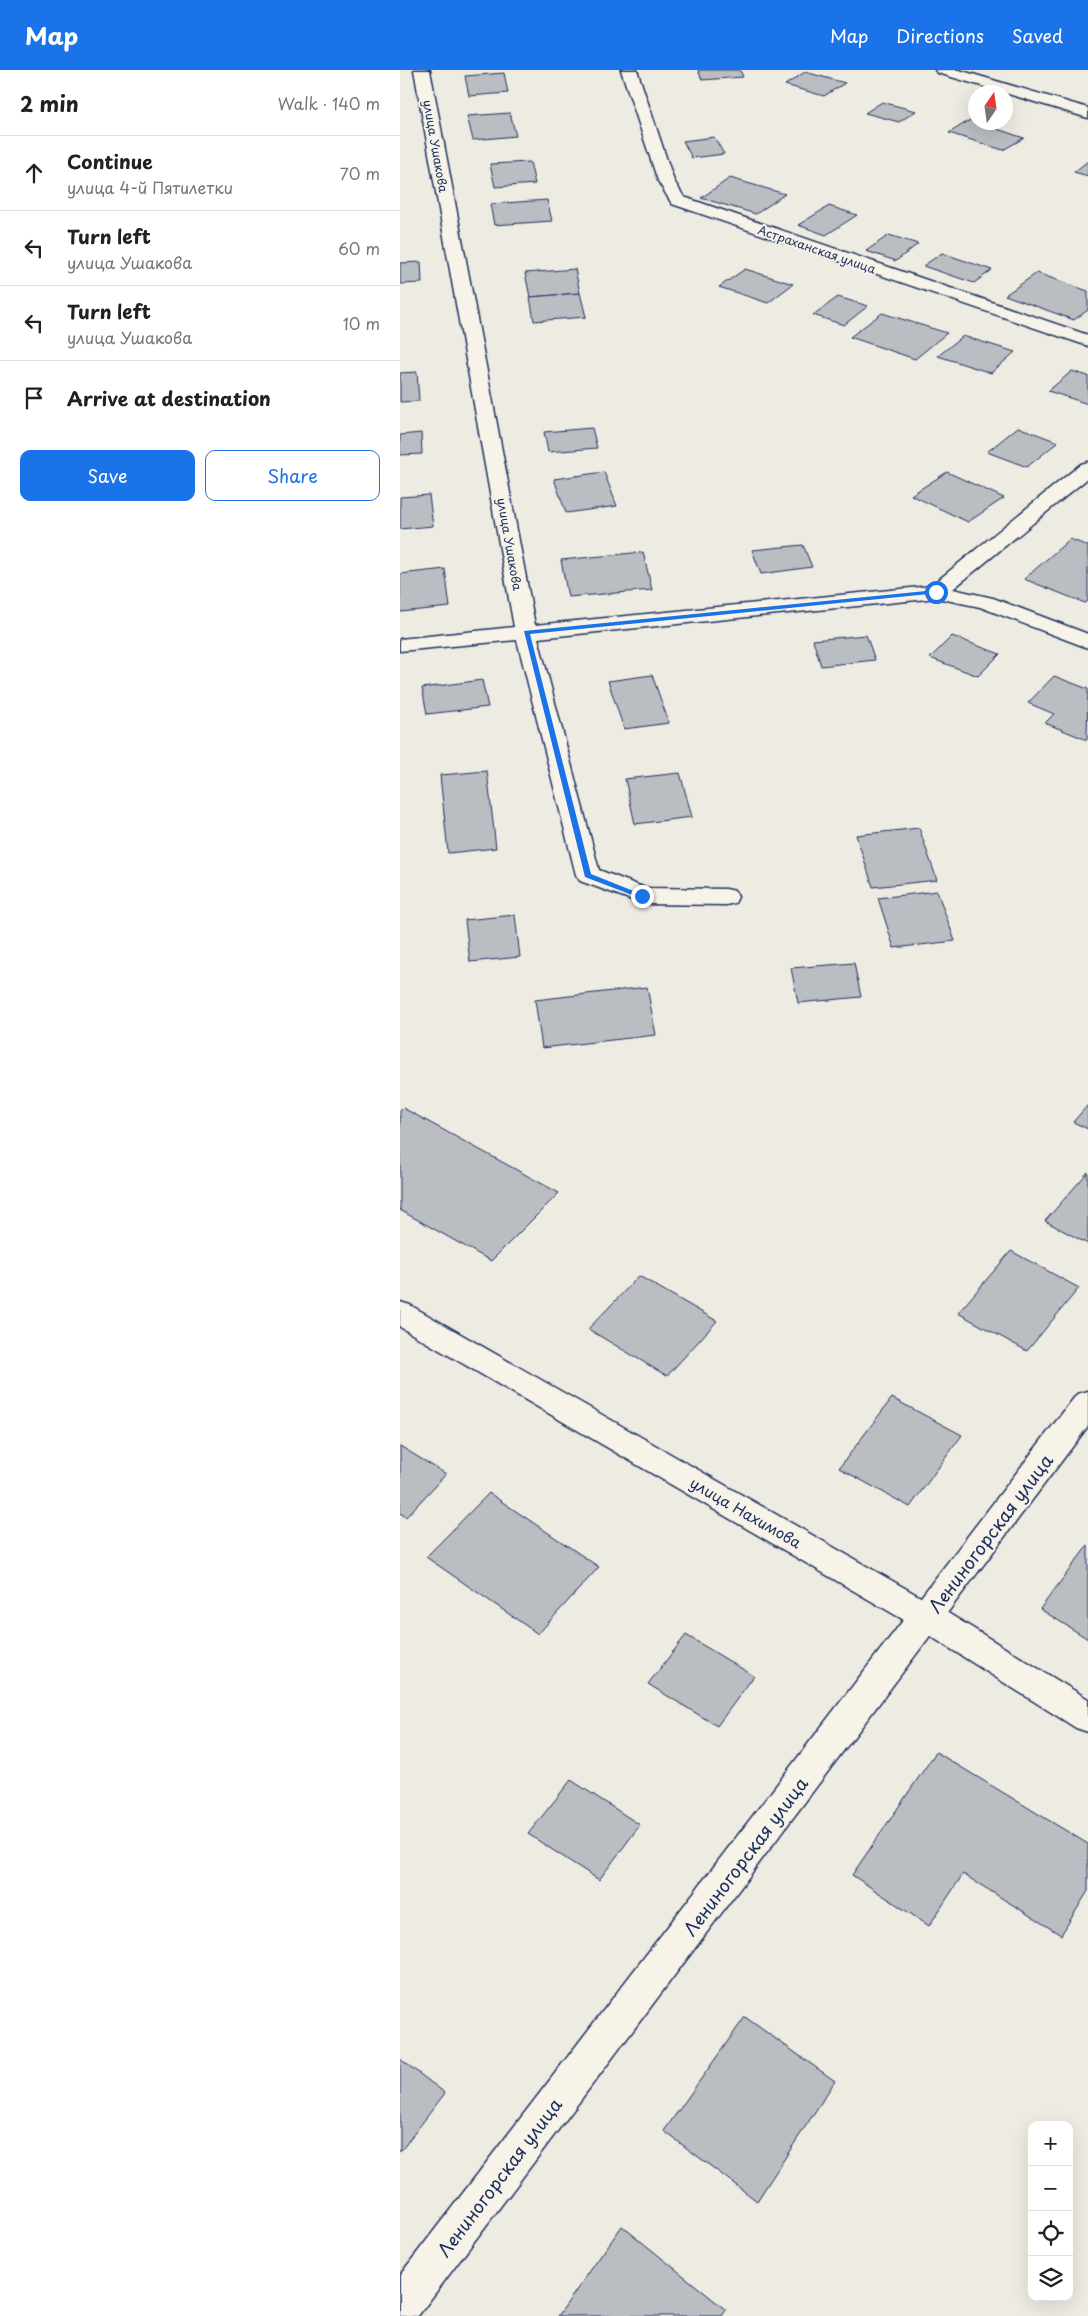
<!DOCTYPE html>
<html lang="en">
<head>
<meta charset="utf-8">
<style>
	body { margin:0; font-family:"Playpen Sans",sans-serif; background:#f2f2f2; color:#202124 }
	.controls { position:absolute; right:15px; bottom:15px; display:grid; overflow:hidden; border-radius:10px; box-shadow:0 5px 20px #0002 }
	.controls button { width:45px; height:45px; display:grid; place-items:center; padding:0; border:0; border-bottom:1px solid #e0e0e0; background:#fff; color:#202124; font:25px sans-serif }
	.compass { position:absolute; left:568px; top:15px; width:45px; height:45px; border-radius:50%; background:#fff; box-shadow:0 5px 20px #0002; rotate:13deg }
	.stop { position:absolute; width:15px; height:15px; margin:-11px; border:4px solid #1a73e8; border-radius:50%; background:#fff }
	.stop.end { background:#1a73e8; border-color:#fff; box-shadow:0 1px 5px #0008 }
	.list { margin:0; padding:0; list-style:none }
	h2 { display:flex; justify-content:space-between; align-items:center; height:65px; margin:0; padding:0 20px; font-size:21px }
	h2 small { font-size:16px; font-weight:400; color:#757577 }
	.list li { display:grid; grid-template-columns:32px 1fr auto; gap:15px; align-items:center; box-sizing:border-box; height:75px; padding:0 20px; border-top:1px solid #e0e0e0 }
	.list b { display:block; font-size:19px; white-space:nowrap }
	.list p { margin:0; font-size:16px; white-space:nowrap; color:#757577 }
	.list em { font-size:16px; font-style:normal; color:#757577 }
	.actions { display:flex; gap:10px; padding:15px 20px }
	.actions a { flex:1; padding:11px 0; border:1px solid #1a73e8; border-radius:10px; text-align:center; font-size:18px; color:#1a73e8 }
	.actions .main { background:#1a73e8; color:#fff }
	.icon { flex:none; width:28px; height:28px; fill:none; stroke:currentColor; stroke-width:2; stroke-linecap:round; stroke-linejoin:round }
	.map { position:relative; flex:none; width:688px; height:2246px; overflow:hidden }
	header { display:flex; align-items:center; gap:30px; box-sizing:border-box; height:70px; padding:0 25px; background:#1a73e8; color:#fff }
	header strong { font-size:24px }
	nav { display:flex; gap:28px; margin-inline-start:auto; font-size:18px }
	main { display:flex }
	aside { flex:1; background:#fff }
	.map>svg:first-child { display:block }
	.building { fill:#babdc2; stroke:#1b2f5e }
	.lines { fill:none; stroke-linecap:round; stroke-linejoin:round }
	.minor-casing { stroke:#1b2f5e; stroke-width:3 }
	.tertiary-casing { stroke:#1b2f5e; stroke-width:3 }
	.minor { fill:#f7f3e8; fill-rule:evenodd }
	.tertiary { fill:#f7f3e8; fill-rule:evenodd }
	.route { fill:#1a73e8 }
	.labels { text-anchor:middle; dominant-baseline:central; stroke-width:4; stroke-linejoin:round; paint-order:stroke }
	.far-street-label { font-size:12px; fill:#1b2f5e; stroke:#f7f3e8 }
	.street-label { font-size:15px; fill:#1b2f5e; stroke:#f7f3e8 }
	.near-street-label { font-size:18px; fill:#1b2f5e; stroke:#f7f3e8 }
</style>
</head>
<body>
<header>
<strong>Map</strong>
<nav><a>Map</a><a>Directions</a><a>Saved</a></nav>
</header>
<main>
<aside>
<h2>2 min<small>Walk · 140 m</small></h2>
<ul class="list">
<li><svg class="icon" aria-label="ahead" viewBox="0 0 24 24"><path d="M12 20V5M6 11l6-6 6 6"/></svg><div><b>Continue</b><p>улица 4-й Пятилетки</p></div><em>70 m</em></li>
<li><svg class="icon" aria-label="left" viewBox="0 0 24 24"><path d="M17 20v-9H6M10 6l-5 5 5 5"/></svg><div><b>Turn left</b><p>улица Ушакова</p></div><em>60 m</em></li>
<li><svg class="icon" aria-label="left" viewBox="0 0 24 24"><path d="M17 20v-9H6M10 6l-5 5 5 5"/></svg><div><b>Turn left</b><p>улица Ушакова</p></div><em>10 m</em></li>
<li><svg class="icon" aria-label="arrive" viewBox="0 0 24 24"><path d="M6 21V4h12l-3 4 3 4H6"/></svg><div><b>Arrive at destination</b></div></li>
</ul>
<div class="actions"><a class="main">Save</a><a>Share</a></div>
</aside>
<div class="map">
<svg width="688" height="2246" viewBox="0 0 688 2246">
	<rect width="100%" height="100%" fill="#eeebe2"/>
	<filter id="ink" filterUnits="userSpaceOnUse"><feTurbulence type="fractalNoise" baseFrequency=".02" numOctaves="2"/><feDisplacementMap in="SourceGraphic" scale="10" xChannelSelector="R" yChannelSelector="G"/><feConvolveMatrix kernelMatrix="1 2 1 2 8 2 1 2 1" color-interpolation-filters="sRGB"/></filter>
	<g filter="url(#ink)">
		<!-- building -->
		<g class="building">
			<path d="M298,0H340L343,7L302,10Z"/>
			<path d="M405,2L445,13L424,26L385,15Z"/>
			<path d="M104,3L108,23L69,26L65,6Z"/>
			<path d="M482,32L516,41L499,52L465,43Z"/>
			<path d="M110,43L116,66L73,70L67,46Z"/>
			<path d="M570,50L624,68L603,80L549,63Z"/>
			<path d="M314,67L324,84L292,88L283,71Z"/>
			<path d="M688,91V106L674,102Z"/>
			<path d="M130,92L135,114L95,117L90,94Z"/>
			<path d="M330,108L385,124L356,144L301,128Z"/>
			<path d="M147,130L152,151L94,155L90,134Z"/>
			<path d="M429,136L457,145L426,165L398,155Z"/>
			<path d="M489,165L518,174L496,191L466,181Z"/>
			<path d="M542,183L592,200L574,213L523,196Z"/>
			<path d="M21,192L22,213L0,214V193Z"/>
			<path d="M175,199L180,223L130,227L125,203Z"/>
			<path d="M345,199L393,214L368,233L319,217Z"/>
			<path d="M637,203L688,221V240L674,250L605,225Z"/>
			<path d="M180,223L186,247L134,251L130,227Z"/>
			<path d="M438,227L468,236L444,255L413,245Z"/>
			<path d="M482,243L547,263L515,289L450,267Z"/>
			<path d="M563,266L615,282L591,303L538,286Z"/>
			<path d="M672,301L688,306V334L648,321Z"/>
			<path d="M17,302L19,331L0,332V303Z"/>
			<path d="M618,357L658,372L627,397L587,382Z"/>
			<path d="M192,358L197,378L148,382L144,362Z"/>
			<path d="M21,363L22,384L0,385V365Z"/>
			<path d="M204,402L217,436L166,443L154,409Z"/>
			<path d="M547,402L604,428L568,452L511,425Z"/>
			<path d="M29,425L33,456L0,459V427Z"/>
			<path d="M670,469L688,476V531L685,533L624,509Z"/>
			<path d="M403,475L412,497L361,504L352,480Z"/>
			<path d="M243,482L252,520L168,527L161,490Z"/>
			<path d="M45,499L50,537L0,542V504Z"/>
			<path d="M466,565L475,590L421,596L413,570Z"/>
			<path d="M552,566L600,584L578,606L530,588Z"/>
			<path d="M252,605L269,653L224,659L208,611Z"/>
			<path d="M654,606L688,619L687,670L645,653L654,644L628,633Z"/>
			<path d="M82,610L88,637L27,644L22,618Z"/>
			<path d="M87,701L96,778L48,783L40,705Z"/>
			<path d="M280,703L292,747L235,754L225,709Z"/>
			<path d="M519,758L537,810L473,817L456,765Z"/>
			<path d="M537,821L555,871L494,878L478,828Z"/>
			<path d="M115,845L120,887L70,892L65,850Z"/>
			<path d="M454,893L461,927L398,933L391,898Z"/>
			<path d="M247,917L256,965L142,978L135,930Z"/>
			<path d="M688,1035V1059L673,1052Z"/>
			<path d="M3,1038L159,1123L91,1191L0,1140V1041Z"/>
			<path d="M688,1102V1174L645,1151Z"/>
			<path d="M611,1181L679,1218L627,1281L558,1243Z"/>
			<path d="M239,1206L317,1251L267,1306L188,1259Z"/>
			<path d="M492,1328L562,1365L510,1437L439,1398Z"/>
			<path d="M0,1376L46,1404L6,1447L0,1443Z"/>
			<path d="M89,1423L199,1497L138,1564L26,1487Z"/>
			<path d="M688,1475V1569L640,1539Z"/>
			<path d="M286,1565L354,1606L317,1656L248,1614Z"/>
			<path d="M536,1682L688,1774V1821L661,1865L563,1804L529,1856L452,1805Z"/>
			<path d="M171,1710L240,1755L199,1810L128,1764Z"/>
			<path d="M345,1947L435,2011L357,2131L264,2061Z"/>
			<path d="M0,1989L45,2023L0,2082Z"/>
			<path d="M222,2156L326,2240L322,2246H158Z"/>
		</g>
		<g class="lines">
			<defs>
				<g id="minor">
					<path d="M14,0H30L135,555L531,516L681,394L688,392V408L553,519L593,528L688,564V578L580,537L537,528L138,568L199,800L245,818L326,819L335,821L338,827L335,833L326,835L243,834L180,811L176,805L117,570L0,581V569L114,557Z"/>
					<path d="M221,0H237L274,111L284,127L688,265V276L272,134L258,111Z"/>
					<path d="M535,0H559L688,38V48L538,3Z"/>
					<path d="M688,1321V1356L18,2246H0V2205L677,1324Z"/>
				</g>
				<path id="tertiary" d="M0,1232L10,1235L538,1537L688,1629V1662L676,1658L516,1557L0,1257Z"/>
			</defs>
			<!-- minor casing -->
			<use href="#minor" class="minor-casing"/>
			<!-- tertiary casing -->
			<use href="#tertiary" class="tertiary-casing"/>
			<!-- minor -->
			<use href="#minor" class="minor"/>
			<!-- tertiary -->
			<use href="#tertiary" class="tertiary"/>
		</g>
	</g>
	<!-- route -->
	<path class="route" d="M536,520L539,523L130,564L191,804L246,826L240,828L185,807L124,561Z"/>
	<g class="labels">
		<!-- far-street labels -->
		<g class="far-street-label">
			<text transform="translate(36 76) rotate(80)">улица Ушакова</text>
			<text transform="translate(417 179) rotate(19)">Астраханская улица</text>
			<text transform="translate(110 474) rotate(80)">улица Ушакова</text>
		</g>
		<!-- street labels -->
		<g class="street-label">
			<text transform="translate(346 1442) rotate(30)">улица Нахимова</text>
		</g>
		<!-- near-street labels -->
		<g class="near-street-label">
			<text transform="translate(590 1463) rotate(-53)">Лениногорская улица</text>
			<text transform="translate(345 1786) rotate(-53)">Лениногорская улица</text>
			<text transform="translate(99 2107) rotate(-53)">Лениногорская улица</text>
		</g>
	</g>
</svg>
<div class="controls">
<button>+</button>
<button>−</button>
<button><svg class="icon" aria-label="locate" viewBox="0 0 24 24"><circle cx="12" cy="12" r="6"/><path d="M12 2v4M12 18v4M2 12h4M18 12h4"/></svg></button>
<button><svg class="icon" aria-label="layers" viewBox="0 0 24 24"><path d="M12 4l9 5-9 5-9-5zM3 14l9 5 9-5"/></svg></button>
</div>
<svg class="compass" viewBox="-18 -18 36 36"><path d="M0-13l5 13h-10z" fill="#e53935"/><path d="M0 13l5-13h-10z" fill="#757577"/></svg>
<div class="stop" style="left:536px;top:522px"></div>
<div class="stop end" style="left:242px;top:826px"></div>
</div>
</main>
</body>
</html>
